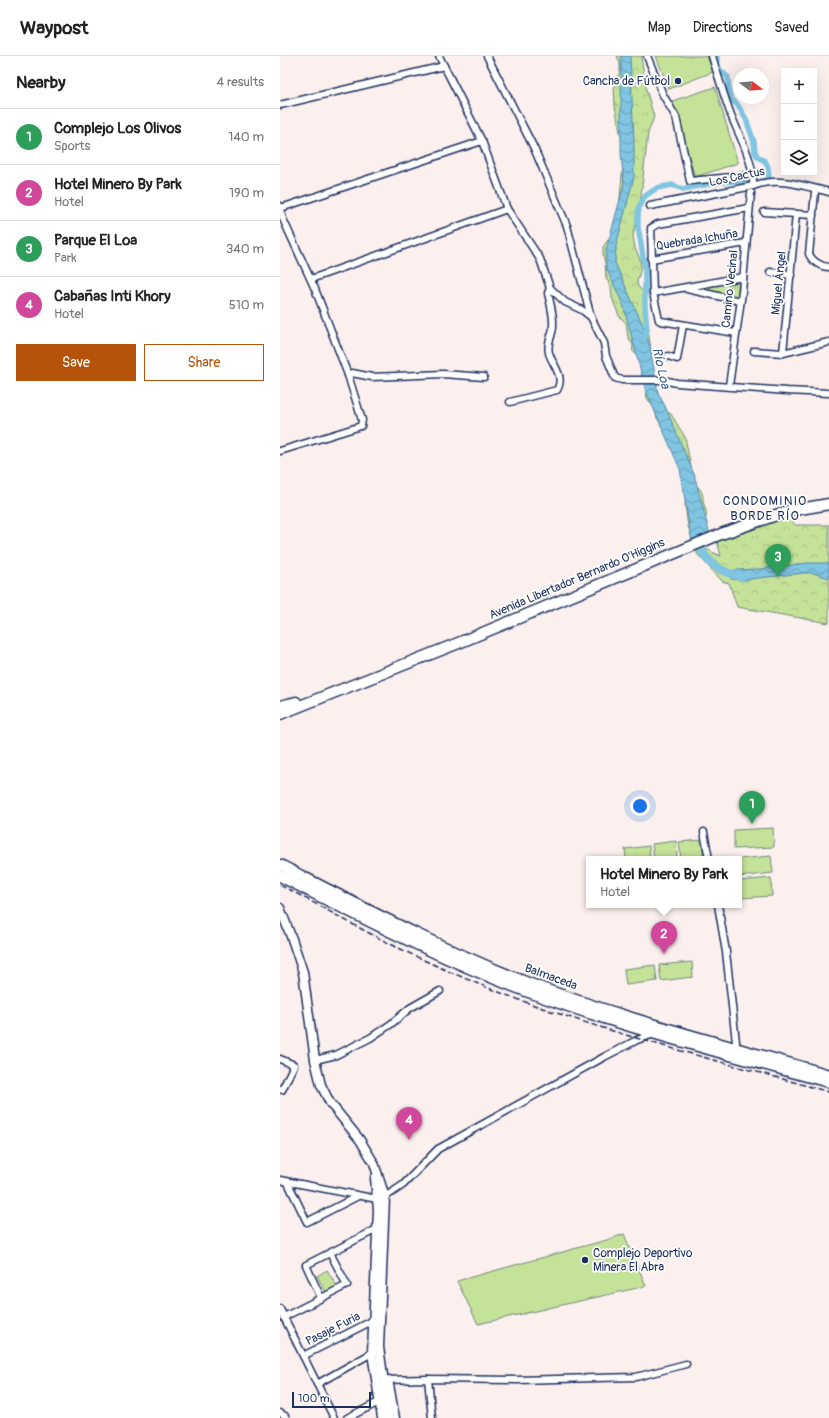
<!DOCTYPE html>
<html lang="en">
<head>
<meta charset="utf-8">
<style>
	body { margin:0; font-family:Pangolin,sans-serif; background:#f2f2f2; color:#222 }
	.controls { position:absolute; right:12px; top:12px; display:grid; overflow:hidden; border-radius:0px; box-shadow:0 4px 16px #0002 }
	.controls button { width:36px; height:36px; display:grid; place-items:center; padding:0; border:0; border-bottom:1px solid #e0e0e0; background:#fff; color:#222; font:20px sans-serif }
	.compass { position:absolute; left:453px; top:12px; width:36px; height:36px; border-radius:50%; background:#fff; box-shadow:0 4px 16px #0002; rotate:106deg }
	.scale { position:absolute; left:12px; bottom:10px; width:79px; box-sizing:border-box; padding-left:4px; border:2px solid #1b2f5e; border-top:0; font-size:11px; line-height:14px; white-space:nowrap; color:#1b2f5e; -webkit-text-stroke:3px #fff; paint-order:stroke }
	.you { position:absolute; left:360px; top:750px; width:14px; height:14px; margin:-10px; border:3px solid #fff; border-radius:50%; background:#1a73e8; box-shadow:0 0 0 6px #1a73e833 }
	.badge { display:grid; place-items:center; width:26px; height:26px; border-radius:50%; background:#b45309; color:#fff; font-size:13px; font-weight:700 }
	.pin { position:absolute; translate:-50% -33px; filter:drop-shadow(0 1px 2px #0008) }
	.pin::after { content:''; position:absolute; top:21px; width:14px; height:12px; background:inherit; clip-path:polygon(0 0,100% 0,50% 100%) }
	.popup { position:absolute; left:306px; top:800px; width:156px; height:52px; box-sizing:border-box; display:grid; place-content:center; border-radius:0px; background:#fff; filter:drop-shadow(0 1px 3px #0005); font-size:13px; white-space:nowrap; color:#767676 }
	.popup b { font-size:15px; color:#222 }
	.popup::after { content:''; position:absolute; left:50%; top:100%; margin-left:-8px; border:8px solid transparent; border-top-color:#fff }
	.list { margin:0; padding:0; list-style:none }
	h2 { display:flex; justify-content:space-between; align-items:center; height:52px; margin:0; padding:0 16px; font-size:17px }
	h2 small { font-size:13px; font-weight:400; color:#767676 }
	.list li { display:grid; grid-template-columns:26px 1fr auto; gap:12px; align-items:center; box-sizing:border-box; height:56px; padding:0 16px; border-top:1px solid #e0e0e0 }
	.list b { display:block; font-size:15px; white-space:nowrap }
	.list p { margin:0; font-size:13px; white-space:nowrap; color:#767676 }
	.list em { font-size:13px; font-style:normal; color:#767676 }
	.actions { display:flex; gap:8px; padding:12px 16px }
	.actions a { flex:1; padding:9px 0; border:1px solid #b45309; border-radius:0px; text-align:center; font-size:14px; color:#b45309 }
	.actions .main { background:#b45309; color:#fff }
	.icon { flex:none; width:22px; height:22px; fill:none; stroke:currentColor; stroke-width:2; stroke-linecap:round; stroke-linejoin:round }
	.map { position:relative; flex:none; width:549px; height:1362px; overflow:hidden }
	header { display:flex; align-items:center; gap:24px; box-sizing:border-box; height:56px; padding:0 20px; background:#fff; border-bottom:1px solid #e0e0e0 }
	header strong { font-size:19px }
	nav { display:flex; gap:22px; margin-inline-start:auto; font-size:14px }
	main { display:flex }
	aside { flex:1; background:#fff }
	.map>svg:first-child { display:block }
	.green { fill:#c5e299; stroke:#70887c }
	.park { fill:url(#park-crowns); stroke:#70887c }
	.water { fill:url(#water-waves); stroke:#5889ad }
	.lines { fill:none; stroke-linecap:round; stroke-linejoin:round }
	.canal { stroke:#80c5e1; stroke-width:5.5 }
	.river { stroke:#80c5e1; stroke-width:9 }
	.minor-casing { stroke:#1b2f5e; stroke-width:9 }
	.tertiary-casing { stroke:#1b2f5e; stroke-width:11 }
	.primary-casing { stroke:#1b2f5e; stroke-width:13 }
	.minor { stroke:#fff; stroke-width:6 }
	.tertiary { stroke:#fff; stroke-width:8 }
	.primary { stroke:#fff; stroke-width:10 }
	.rail { stroke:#1b2f5e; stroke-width:1.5; stroke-dasharray:6 3; stroke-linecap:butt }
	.poi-dot { fill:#1b2f5e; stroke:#fff; stroke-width:1.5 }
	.labels { text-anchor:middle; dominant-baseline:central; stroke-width:3.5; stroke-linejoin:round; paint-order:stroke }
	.poi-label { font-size:12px; fill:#1b2f5e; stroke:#fff; text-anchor:end }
	.street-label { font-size:12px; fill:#1b2f5e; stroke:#fff }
	.water-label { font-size:13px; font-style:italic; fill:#395c85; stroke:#fff }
	.neighbourhood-label { font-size:13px; letter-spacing:1px; fill:#1b2f5e; stroke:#fff }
</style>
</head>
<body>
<header>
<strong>Waypost</strong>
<nav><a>Map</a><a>Directions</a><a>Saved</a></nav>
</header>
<main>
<aside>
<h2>Nearby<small>4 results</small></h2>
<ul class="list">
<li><span class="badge" style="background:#2e9e5b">1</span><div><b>Complejo Los Olivos</b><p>Sports</p></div><em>140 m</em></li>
<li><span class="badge" style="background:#d1479c">2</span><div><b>Hotel Minero By Park</b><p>Hotel</p></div><em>190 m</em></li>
<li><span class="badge" style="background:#2e9e5b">3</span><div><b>Parque El Loa</b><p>Park</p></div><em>340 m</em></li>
<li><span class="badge" style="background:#d1479c">4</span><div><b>Cabañas Inti Khory</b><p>Hotel</p></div><em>510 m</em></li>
</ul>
<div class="actions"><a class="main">Save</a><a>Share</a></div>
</aside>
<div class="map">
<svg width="549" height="1362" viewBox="0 0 549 1362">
	<defs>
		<pattern id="park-crowns" width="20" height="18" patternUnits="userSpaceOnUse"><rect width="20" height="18" fill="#c5e299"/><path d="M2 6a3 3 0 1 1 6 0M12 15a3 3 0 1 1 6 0" fill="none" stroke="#a9c286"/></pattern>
		<pattern id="water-waves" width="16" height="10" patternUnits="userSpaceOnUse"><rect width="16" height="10" fill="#80c5e1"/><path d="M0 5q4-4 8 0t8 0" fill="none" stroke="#68a0ba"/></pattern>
	</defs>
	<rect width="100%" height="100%" fill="#fbf0ee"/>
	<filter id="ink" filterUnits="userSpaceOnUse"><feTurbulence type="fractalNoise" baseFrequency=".025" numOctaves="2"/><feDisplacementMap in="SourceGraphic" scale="8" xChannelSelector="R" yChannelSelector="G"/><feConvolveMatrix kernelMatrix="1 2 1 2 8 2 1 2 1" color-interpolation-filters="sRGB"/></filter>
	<g filter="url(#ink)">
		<!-- green -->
		<g class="green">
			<path d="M376,0H427L433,16L389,33Z"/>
			<path d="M435,31L458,107L415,121L392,45Z"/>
			<path d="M493,772L494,791L454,793V774Z"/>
			<path d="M422,784L424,803H401L399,786Z"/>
			<path d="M396,785L397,803H374L372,788Z"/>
			<path d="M369,790L370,803H346L345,793Z"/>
			<path d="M491,800L493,817L459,821V803Z"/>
			<path d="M491,822L492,840L460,842L459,825Z"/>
			<path d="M412,906L413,921L381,925L379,909Z"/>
			<path d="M375,909L377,925L346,929L344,913Z"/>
			<path d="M344,1178L366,1230L198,1268L177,1225L330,1183Z"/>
			<path d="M47,1214L57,1230L46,1236L37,1220Z"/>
		</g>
		<!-- park -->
		<g class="park">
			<path d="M337,0H361L366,33L374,61L368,77L360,148L353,180L355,192L360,203L361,212L357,226L358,231L363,235L365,248L371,295L374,328L386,355L391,358L405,381L412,416L415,420C411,428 418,429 421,435C423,438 423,441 423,445C425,455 430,458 422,468L424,489L426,493L441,500L437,485L438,482L502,459L510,462L515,469H549V567L457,551L449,527L442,525L417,498V491L408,471L405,449L407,426L388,380L377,362L374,352L367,342L358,299C352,296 352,295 353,289L348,281L346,267L339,260L332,242L331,231L326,222L325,207L323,199V191L327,185L331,182L339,153L343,108L342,86L335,50L334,30L340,15V7Z"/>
			<path d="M459,224L457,242L419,232Z"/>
		</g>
		<!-- water -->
		<g class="water">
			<path d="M341,0H350L354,85V121L336,190L335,207L362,267L370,290L378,337L385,350L414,418L430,479L412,487L400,413L366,335L343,248L326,212V194L344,129L341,98Z"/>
			<path d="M527,507H549V522L533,517H524L461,524L451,523L449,517L452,515L455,514L479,513Z"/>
		</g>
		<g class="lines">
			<!-- canal -->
			<g class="canal">
				<path d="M437,0C436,10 440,15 448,21L449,37L452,44L457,48L466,63L474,86L475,96L478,101L485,105L488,111L489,122L486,125L482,126"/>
				<path d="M364,284L367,274L365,250V212L358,171V161L359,151L365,140L377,132L392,129L403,133L439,126L459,125L471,126"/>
			</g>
			<!-- river -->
			<path class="river" d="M418,480C420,485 420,491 422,495C429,509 446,518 461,520"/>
			<defs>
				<g id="minor">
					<path d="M159,0L202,85L227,153L260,203L270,232L285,246L302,254L311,261"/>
					<path d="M207,0L254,92L287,170L311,261L324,287L326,300L335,322L342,324H383L397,327L507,335L549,337"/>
					<path d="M367,0L383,39L396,61L410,125L473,119"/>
					<path d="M432,0C438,20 444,40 451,59C460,82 474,105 473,130"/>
					<path d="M0,49L164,10"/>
					<path d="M535,136L529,198C532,205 541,211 549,211"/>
					<path d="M0,150L3,163L35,233L68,319L72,317L92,321L163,318L204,321"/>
					<path d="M370,150L473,130C498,120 524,130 549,136"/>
					<path d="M1,152L202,85"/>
					<path d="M484,156L533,159"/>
					<path d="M371,203L466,187"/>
					<path d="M490,216L511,219"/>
					<path d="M31,223L227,153"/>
					<path d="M407,233L460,245"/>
					<path d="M373,237L463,221"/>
					<path d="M456,277L381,265L379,264L373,237L371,172L378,168L469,152"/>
					<path d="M474,295L503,297L549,286"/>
					<path d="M503,297L516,158"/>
					<path d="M388,300L397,303L403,269"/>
					<path d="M449,330L462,236L471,137"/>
					<path d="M230,346L277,334C285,320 273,310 269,297C266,287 273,280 273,270C274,259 270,247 268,237L270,232"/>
					<path d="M0,395L81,370L82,364L68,319"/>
					<path d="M424,776L429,803"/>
					<path d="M438,849L446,896L456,986L455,992"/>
					<path d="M0,1003L14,1009L2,1034L0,1033"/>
					<path d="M35,1004L56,999L90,982L111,968L130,952L160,935"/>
					<path d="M0,1124L97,1143L105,1141L123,1129L158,1093L324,1001L357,984L374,978"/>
					<path d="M8,1127L27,1166L78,1140"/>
					<path d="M41,1242L26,1209L97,1173"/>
					<path d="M0,1253L54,1362"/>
					<path d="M4,1261L67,1229L50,1197"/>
					<path d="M23,1300L92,1265"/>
					<path d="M109,1323L116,1362"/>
					<path d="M148,1323L152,1362"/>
					<path d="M103,1324L148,1323L237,1324L356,1321L406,1308"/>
					<path d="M37,1328L92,1297"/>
					<path d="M0,1357L5,1360L6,1362"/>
					<path d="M67,1362L103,1344"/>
				</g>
				<g id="tertiary">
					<path d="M0,852L12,883L23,916L35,1004L41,1029L50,1047L80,1084L94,1107L105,1141L99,1291L109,1362"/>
					<path d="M95,1122L98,1154L92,1297L102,1362"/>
				</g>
				<g id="primary">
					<path d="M0,650L16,646"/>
					<path d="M0,658L176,588L441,478L508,455L549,448"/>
					<path d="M0,809C82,851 163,894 248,927C346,964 448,989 549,1019"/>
					<path d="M0,820C81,861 161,903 246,935C345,972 447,998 549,1026"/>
				</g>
			</defs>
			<!-- minor casing -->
			<use href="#minor" class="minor-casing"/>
			<!-- tertiary casing -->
			<use href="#tertiary" class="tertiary-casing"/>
			<!-- primary casing -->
			<use href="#primary" class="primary-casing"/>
			<!-- minor -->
			<use href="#minor" class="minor"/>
			<!-- tertiary -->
			<use href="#tertiary" class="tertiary"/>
			<!-- primary -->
			<use href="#primary" class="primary"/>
			<!-- rail -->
			<path class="rail" d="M0,829C32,845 62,863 93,879C131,899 171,917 211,933C320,976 437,1004 549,1036"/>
		</g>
	</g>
	<!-- markers -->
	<g class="poi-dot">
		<circle cx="398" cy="25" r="4"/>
		<circle cx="305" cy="1204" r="4"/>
	</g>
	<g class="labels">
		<!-- poi labels -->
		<g class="poi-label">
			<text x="390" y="25">Cancha de Fútbol</text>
			<text x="313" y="1197" text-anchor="start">Complejo Deportivo<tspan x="313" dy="14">Minera El Abra</tspan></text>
		</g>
		<!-- street labels -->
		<g class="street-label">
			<text transform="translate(457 121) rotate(-12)">Los Cactus</text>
			<text transform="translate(417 184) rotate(-9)">Quebrada Ichuña</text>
			<text transform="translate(499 227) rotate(-84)">Miguel Ángel</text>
			<text transform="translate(450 233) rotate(-84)">Camino Vecinal</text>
			<text transform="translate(297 523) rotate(-23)">Avenida Libertador Bernardo O'Higgins</text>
			<text transform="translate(271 921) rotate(20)">Balmaceda</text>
			<text transform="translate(53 1273) rotate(-27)">Pasaje Furia</text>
		</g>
		<!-- water labels -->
		<g class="water-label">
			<text transform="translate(381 312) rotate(77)">Río Loa</text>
		</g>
		<!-- neighbourhood labels -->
		<g class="neighbourhood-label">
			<text x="485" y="445">CONDOMINIO<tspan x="485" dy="15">BORDE RÍO</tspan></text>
		</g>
	</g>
</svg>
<div class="controls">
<button>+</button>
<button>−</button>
<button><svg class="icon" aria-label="layers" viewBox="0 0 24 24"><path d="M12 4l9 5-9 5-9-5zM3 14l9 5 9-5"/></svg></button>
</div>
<svg class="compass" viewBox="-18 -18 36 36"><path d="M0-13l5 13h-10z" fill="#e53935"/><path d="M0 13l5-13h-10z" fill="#767676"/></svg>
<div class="scale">100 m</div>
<div class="you"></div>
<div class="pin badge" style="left:472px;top:768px;background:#2e9e5b">1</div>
<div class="pin badge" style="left:384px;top:898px;background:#d1479c">2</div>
<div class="popup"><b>Hotel Minero By Park</b>Hotel</div>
<div class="pin badge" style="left:498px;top:521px;background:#2e9e5b">3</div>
<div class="pin badge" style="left:129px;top:1084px;background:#d1479c">4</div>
</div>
</main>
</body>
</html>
